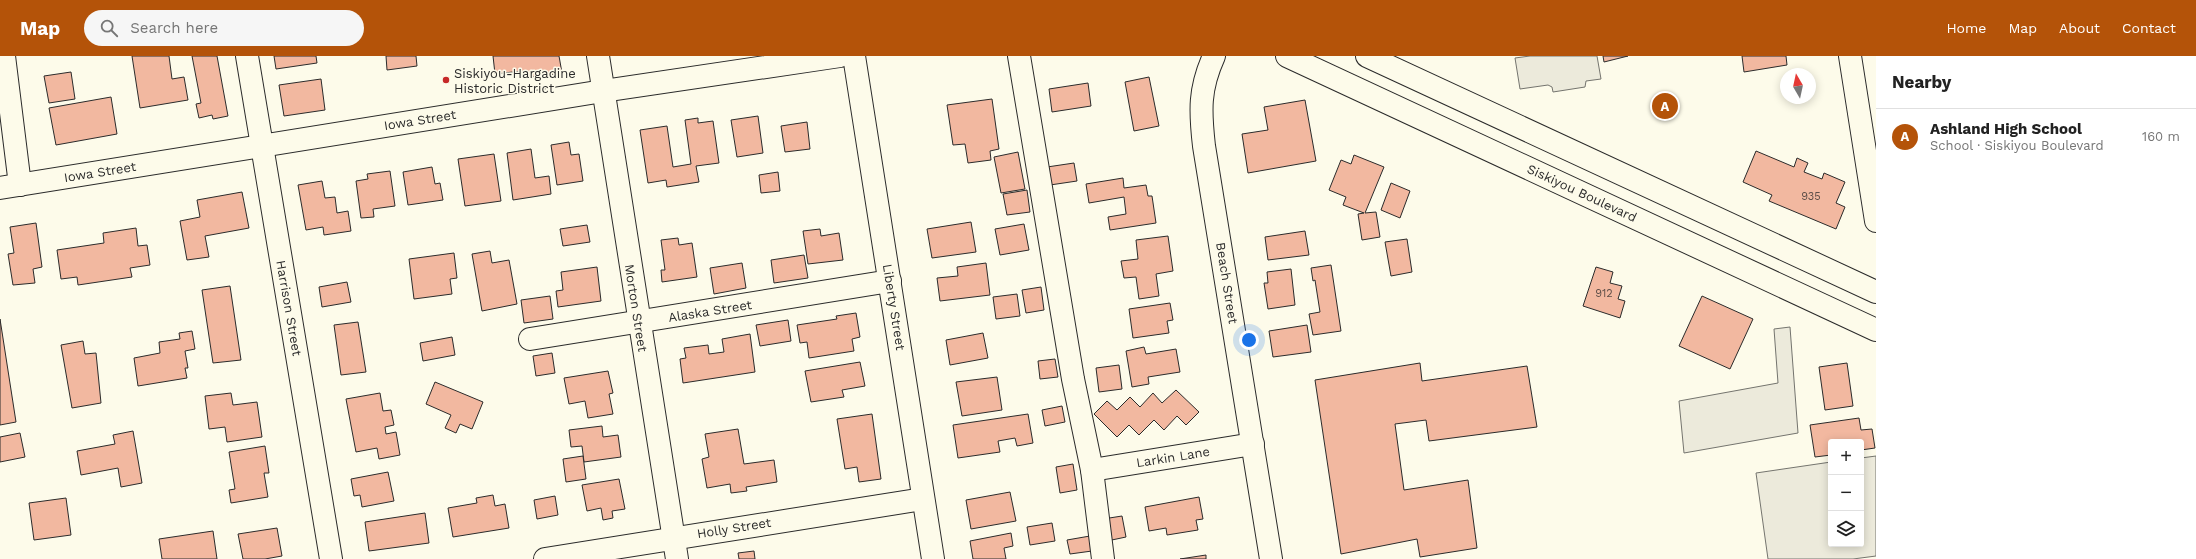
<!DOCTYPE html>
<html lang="en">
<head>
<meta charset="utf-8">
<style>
	body { margin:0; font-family:"Work Sans",sans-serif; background:#f6f6f6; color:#222 }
	.controls { position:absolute; right:12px; bottom:12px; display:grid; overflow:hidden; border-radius:4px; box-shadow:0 2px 10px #0003 }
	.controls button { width:36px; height:36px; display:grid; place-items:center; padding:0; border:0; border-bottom:1px solid #e0e0e0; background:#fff; color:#222; font:20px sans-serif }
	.compass { position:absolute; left:1780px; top:12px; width:36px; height:36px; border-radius:50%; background:#fff; box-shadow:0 2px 10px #0003; rotate:351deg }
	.you { position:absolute; left:1249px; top:284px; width:14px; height:14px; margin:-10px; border:3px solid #fff; border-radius:50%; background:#1a73e8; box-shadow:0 0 0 6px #1a73e833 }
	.badge { display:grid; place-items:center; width:26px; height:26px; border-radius:50%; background:#b45309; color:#fff; font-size:13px; font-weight:700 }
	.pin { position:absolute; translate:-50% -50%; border:2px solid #fff; box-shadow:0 1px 4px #0006 }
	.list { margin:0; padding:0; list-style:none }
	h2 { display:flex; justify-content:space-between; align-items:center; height:52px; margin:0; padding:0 16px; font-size:17px }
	h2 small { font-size:13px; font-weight:400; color:#767676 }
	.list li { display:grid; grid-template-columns:26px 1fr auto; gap:12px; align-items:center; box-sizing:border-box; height:56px; padding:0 16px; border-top:1px solid #e0e0e0 }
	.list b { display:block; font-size:15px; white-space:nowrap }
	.list p { margin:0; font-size:13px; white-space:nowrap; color:#767676 }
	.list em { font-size:13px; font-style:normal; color:#767676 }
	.icon { flex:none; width:22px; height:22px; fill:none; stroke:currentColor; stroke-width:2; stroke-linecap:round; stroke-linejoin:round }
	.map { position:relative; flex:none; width:1876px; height:503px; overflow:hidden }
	header { display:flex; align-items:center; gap:24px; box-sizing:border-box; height:56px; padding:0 20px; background:#b45309; color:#fff }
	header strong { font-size:19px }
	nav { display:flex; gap:22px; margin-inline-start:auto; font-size:14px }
	.search { width:280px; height:36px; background:#f6f6f6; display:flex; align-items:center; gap:10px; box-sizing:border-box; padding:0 14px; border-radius:22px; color:#767676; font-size:15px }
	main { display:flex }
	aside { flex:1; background:#fff }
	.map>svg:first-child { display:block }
	.parking { fill:#eceadb; stroke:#74746e }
	.building { fill:#f2b8a0; stroke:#2b2b2b }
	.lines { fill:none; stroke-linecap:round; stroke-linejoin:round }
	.minor-casing { stroke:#2b2b2b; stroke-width:24 }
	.major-casing { stroke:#2b2b2b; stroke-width:24 }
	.minor { stroke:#fdfbea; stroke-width:22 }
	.major { stroke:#fdfbea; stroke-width:22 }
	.poi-dot { fill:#c62828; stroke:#fdfbea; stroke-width:1.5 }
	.labels { text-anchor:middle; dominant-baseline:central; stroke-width:3; stroke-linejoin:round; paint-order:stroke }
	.number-label { font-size:11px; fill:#5d4e48 }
	.poi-label { font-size:13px; fill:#2b2b2b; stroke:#fdfbea; text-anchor:start }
	.street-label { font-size:13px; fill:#2b2b2b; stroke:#fdfbea }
</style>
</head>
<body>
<header>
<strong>Map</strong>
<div class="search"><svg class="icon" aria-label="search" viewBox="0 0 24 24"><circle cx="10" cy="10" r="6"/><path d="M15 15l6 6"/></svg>Search here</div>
<nav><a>Home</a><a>Map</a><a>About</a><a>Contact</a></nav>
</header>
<main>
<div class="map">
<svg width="1876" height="503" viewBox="0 0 1876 503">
	<rect width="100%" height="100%" fill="#fdfbea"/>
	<!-- parking -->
	<g class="parking">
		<path d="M1530,0H1597L1601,23L1586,25L1585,31L1553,36L1552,31L1548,29L1520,33L1515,2Z"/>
		<path d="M1790,271L1798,377L1684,397L1679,345L1778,327L1774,273Z"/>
		<path d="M1876,400V500L1853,503H1768L1756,417L1831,406V488H1861V402Z"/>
	</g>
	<!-- building -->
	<g class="building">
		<path d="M132,0H169L172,23L184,21L188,44L140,52Z"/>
		<path d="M192,0H217L228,60L213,63L212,59L199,62L196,48L201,47Z"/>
		<path d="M274,0H316L317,7L276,13Z"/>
		<path d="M386,0H416L417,10L387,14Z"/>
		<path d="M493,0H559L562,17L523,22L522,15L495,18Z"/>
		<path d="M1603,0H1628L1604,6Z"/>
		<path d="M1742,0H1786L1787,9L1744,16Z"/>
		<path d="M71,16L75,43L49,47L44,20Z"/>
		<path d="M1149,21L1159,70L1134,75L1125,26Z"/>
		<path d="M321,23L325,54L284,60L279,29Z"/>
		<path d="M1088,27L1091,50L1052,56L1049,33Z"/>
		<path d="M111,41L117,78L56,89L49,52Z"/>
		<path d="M992,43L999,93L990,95L991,104L968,107L965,88L953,89L947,49Z"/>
		<path d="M1305,44L1316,105L1248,117L1242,78L1268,74L1264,51Z"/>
		<path d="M758,60L763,97L737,101L731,64Z"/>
		<path d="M698,62V67L713,65L719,107L696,110L699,126L667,131L666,124L648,127L640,74L667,70L673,111L691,108L685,64Z"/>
		<path d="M807,66L810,93L785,96L781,70Z"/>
		<path d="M569,86L571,99L579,98L583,125L557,129L551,89Z"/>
		<path d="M531,93L535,122L549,120L551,138L513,144L507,97Z"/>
		<path d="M1756,95L1794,111L1797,102L1808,107L1804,116L1822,123L1824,117L1845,126L1836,147L1845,151L1836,173L1769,145L1772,139L1743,126Z"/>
		<path d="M1018,96L1025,133L1001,137L994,101Z"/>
		<path d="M494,98L501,145L465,150L458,103Z"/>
		<path d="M1354,99L1384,111L1365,157L1376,156L1380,181L1362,184L1358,158L1364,157L1343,149L1346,141L1329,134L1341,104L1351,108Z"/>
		<path d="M1074,107L1077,125L1050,129L1047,111Z"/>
		<path d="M432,111L435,128L440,127L443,144L408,149L403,116Z"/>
		<path d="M390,115L395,150L373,153L374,161L361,162L356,125L368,123L367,118Z"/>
		<path d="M778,116L780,135L761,137L759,119Z"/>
		<path d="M1123,122L1124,132L1146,129L1148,140H1152L1156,167L1110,174L1108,161L1126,158L1124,141L1089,147L1086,128Z"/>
		<path d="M322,125L325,142L335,141L337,157L348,155L351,175L324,179L323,171L306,174L298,129Z"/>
		<path d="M1391,127L1410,135L1400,162L1381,154Z"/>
		<path d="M1027,134L1030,156L1007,159L1003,138Z"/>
		<path d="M242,136L249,172L205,180L209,201L187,204L180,165L200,161L197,144Z"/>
		<path d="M971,166L976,196L932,202L927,173Z"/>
		<path d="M36,167L42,211L33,213L35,227L13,229L8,198L14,197L10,171Z"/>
		<path d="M1024,168L1029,194L1000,199L995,173Z"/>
		<path d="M587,169L590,186L563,190L560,173Z"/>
		<path d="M136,172L138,190L147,189L150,209L130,212L132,221L78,229L77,221L61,223L57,194L104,187L103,177Z"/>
		<path d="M820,173L821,180L839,177L843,204L808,208L803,175Z"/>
		<path d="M1305,175L1309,199L1268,204L1265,181Z"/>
		<path d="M1168,180L1173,215L1156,218L1159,240L1139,243L1136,221L1124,222L1121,205L1138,203L1136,184Z"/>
		<path d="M678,182L679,189L692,187L697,221L662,226L661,214H665L661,184Z"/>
		<path d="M1407,183L1412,216L1391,220L1385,186Z"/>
		<path d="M490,195L492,207L509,204L517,248L482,255L472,198Z"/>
		<path d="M454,197L457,222L450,223L452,238L414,243L409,203Z"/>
		<path d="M804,199L808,222L774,227L771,204Z"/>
		<path d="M742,207L746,232L714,238L710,212Z"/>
		<path d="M986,207L990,239L940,245L937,222L958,220L957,211Z"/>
		<path d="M1331,209L1341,275L1313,279L1309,258L1320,256L1315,224L1313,225L1311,212Z"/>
		<path d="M597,211L601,245L558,251L556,235L563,234L561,216Z"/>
		<path d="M1596,211L1613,216L1610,227L1622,230L1618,243L1625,245L1620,262L1583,250Z"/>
		<path d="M1291,213L1295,249L1268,253L1264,227H1268L1267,216Z"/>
		<path d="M347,226L351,246L322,251L319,231Z"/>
		<path d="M230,230L241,304L213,307L202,234Z"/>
		<path d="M1041,231L1044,254L1026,257L1022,234Z"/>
		<path d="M1017,238L1020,260L996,263L993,241Z"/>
		<path d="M550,240L553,263L524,267L521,244Z"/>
		<path d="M1702,240L1753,263L1730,313L1679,290Z"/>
		<path d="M1170,247L1173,264L1167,265L1169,277L1133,282L1129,253Z"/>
		<path d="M856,257L860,281L852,283L854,295L809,302L807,286L800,287L797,269L837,263L836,260Z"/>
		<path d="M0,263L16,366L0,369Z"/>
		<path d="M788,264L791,285L760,290L756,269Z"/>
		<path d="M358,266L366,316L341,319L334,269Z"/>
		<path d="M1307,269L1311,296L1273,301L1269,275Z"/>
		<path d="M192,275L195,293L185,295L188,312H185L187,322L138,330L134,302L160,297L159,286L180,283L179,277Z"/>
		<path d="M983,277L988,302L950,309L946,284Z"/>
		<path d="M750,278L755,316L683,327L680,303L686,302L684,292L708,289L709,298L724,296L722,283Z"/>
		<path d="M452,281L455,299L423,305L420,287Z"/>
		<path d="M83,285L85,298L96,297L101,347L72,352L61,289Z"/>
		<path d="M1144,291L1146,298L1176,293L1180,316L1148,321L1149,328L1132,331L1126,295Z"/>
		<path d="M552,297L555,317L536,320L533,300Z"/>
		<path d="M1055,303L1058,321L1040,323L1038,305Z"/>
		<path d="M860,306L865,330L842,334L844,341L811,346L805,315Z"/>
		<path d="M1420,307L1422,325L1527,310L1537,371L1429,385L1426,364L1395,368L1404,434L1468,424L1477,492L1420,501L1417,483L1341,498L1315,324Z"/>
		<path d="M1847,307L1853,350L1825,354L1819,311Z"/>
		<path d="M1119,309L1122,333L1099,336L1096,312Z"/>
		<path d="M608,315L613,337L609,338L613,358L588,362L585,345L569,348L564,322Z"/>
		<path d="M997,321L1002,354L962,360L956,326Z"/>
		<path d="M435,326L483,346L472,373L460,368L456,377L445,372L451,359L426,348Z"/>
		<path d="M1176,334L1199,356L1186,369L1177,360L1164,374L1154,364L1139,379L1129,369L1117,381L1094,358L1107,345L1117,354L1130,341L1140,351L1153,337L1162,347Z"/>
		<path d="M231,337L233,349L257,346L262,381L227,386L225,371L209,373L205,340Z"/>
		<path d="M380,337L383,355L391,354L394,369L385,371L386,378L396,376L400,399L379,403L377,392L356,396L346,343Z"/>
		<path d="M1062,350L1065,366L1045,370L1042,354Z"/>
		<path d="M872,358L881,423L859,426L857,411L845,413L837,363Z"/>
		<path d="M1028,358L1033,387L1017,390L1015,382L998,385L1000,396L958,402L953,369Z"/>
		<path d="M1859,362L1861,374L1872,373L1875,392L1861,394V386H1831V399L1815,401L1810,369Z"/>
		<path d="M602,370L603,381L618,379L621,401L584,406L582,390L571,391L569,374Z"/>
		<path d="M738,373L744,408L774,404L777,426L746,431L747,435L731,437L730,428L707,432L702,403L709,401L705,378Z"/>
		<path d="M133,375L142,427L121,431L118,412L81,419L77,395L115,388L113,379Z"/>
		<path d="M20,377L25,401L0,406V381Z"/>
		<path d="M265,390L269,417H264L268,441L231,447L229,434L235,433L229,396Z"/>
		<path d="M583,400L586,423L566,426L563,403Z"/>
		<path d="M1073,408L1077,434L1060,437L1056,411Z"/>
		<path d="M388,416L394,445L362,451L360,439L354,440L351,423Z"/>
		<path d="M619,423L625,453L612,455L613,462L603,464L601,452L587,455L582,429Z"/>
		<path d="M1010,436L1016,465L971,473L966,444Z"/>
		<path d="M493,439L495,450L505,448L509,472L453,481L448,452L477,447L476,442Z"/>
		<path d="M555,440L558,459L537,463L534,444Z"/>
		<path d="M1199,441L1203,463L1196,464L1198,474L1167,479L1166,472L1149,475L1145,451Z"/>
		<path d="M66,442L71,479L34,484L29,447Z"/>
		<path d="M425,457L429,487L369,495L365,466Z"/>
		<path d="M1122,460L1126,481L1107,485L1103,463Z"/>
		<path d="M1052,467L1055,485L1030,489L1027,471Z"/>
		<path d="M277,472L282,500L265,503H243L238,478Z"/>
		<path d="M213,475L217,503H162L159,483Z"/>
		<path d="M1011,477L1013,490L1004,492L1006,503H973L970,485Z"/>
		<path d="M1090,480L1092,495L1070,498L1067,484Z"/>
		<path d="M754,495L755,503H739L738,497Z"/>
		<path d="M1206,499V503H1180Z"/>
	</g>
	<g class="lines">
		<defs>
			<g id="minor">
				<path d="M4,0L20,129"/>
				<path d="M247,0L331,503"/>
				<path d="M598,0L677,503"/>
				<path d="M854,0L933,503"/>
				<path d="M1019,0L1073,323L1092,414L1103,503"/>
				<path d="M1214,0C1199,33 1200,55 1204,90L1271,503"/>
				<path d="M1850,0L1876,165"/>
				<path d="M0,132L603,35L840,0"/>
				<path d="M530,283L890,225"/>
				<path d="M1092,414L1253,388"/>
				<path d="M545,503L923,443"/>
			</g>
			<g id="major">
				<path d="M1287,0L1876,274"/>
				<path d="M1367,0L1876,236"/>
			</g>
		</defs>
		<!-- minor casing -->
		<use href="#minor" class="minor-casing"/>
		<!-- major casing -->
		<use href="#major" class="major-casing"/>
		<!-- minor -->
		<use href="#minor" class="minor"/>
		<!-- major -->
		<use href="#major" class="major"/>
	</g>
	<!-- markers -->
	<circle class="poi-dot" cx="446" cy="24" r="4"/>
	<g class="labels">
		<!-- number labels -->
		<g class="number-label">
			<text x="1811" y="140">935</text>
			<text x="1604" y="237">912</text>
		</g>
		<!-- poi labels -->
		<g class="poi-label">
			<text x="454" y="17">Siskiyou-Hargadine<tspan x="454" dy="15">Historic District</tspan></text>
		</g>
		<!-- street labels -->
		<g class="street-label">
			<text transform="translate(420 64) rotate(-9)">Iowa Street</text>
			<text transform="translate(100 116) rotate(-9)">Iowa Street</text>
			<text transform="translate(1582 137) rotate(25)">Siskiyou Boulevard</text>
			<text transform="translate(1227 227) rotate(81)">Beach Street</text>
			<text transform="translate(894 251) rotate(81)">Liberty Street</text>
			<text transform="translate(289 252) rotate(80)">Harrison Street</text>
			<text transform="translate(636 252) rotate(81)">Morton Street</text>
			<text transform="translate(710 255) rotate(-9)">Alaska Street</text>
			<text transform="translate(1173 401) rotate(-9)">Larkin Lane</text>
			<text transform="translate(734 472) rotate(-9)">Holly Street</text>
		</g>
	</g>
</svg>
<div class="controls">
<button>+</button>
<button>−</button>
<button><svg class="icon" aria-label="layers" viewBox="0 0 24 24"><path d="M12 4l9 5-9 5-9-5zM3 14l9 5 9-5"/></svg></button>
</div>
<svg class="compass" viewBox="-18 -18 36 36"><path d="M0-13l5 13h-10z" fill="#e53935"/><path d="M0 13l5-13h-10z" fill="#767676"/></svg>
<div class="you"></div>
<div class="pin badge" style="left:1665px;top:50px">A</div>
</div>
<aside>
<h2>Nearby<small></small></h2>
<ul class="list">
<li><span class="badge">A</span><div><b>Ashland High School</b><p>School · Siskiyou Boulevard</p></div><em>160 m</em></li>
</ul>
</aside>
</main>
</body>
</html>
